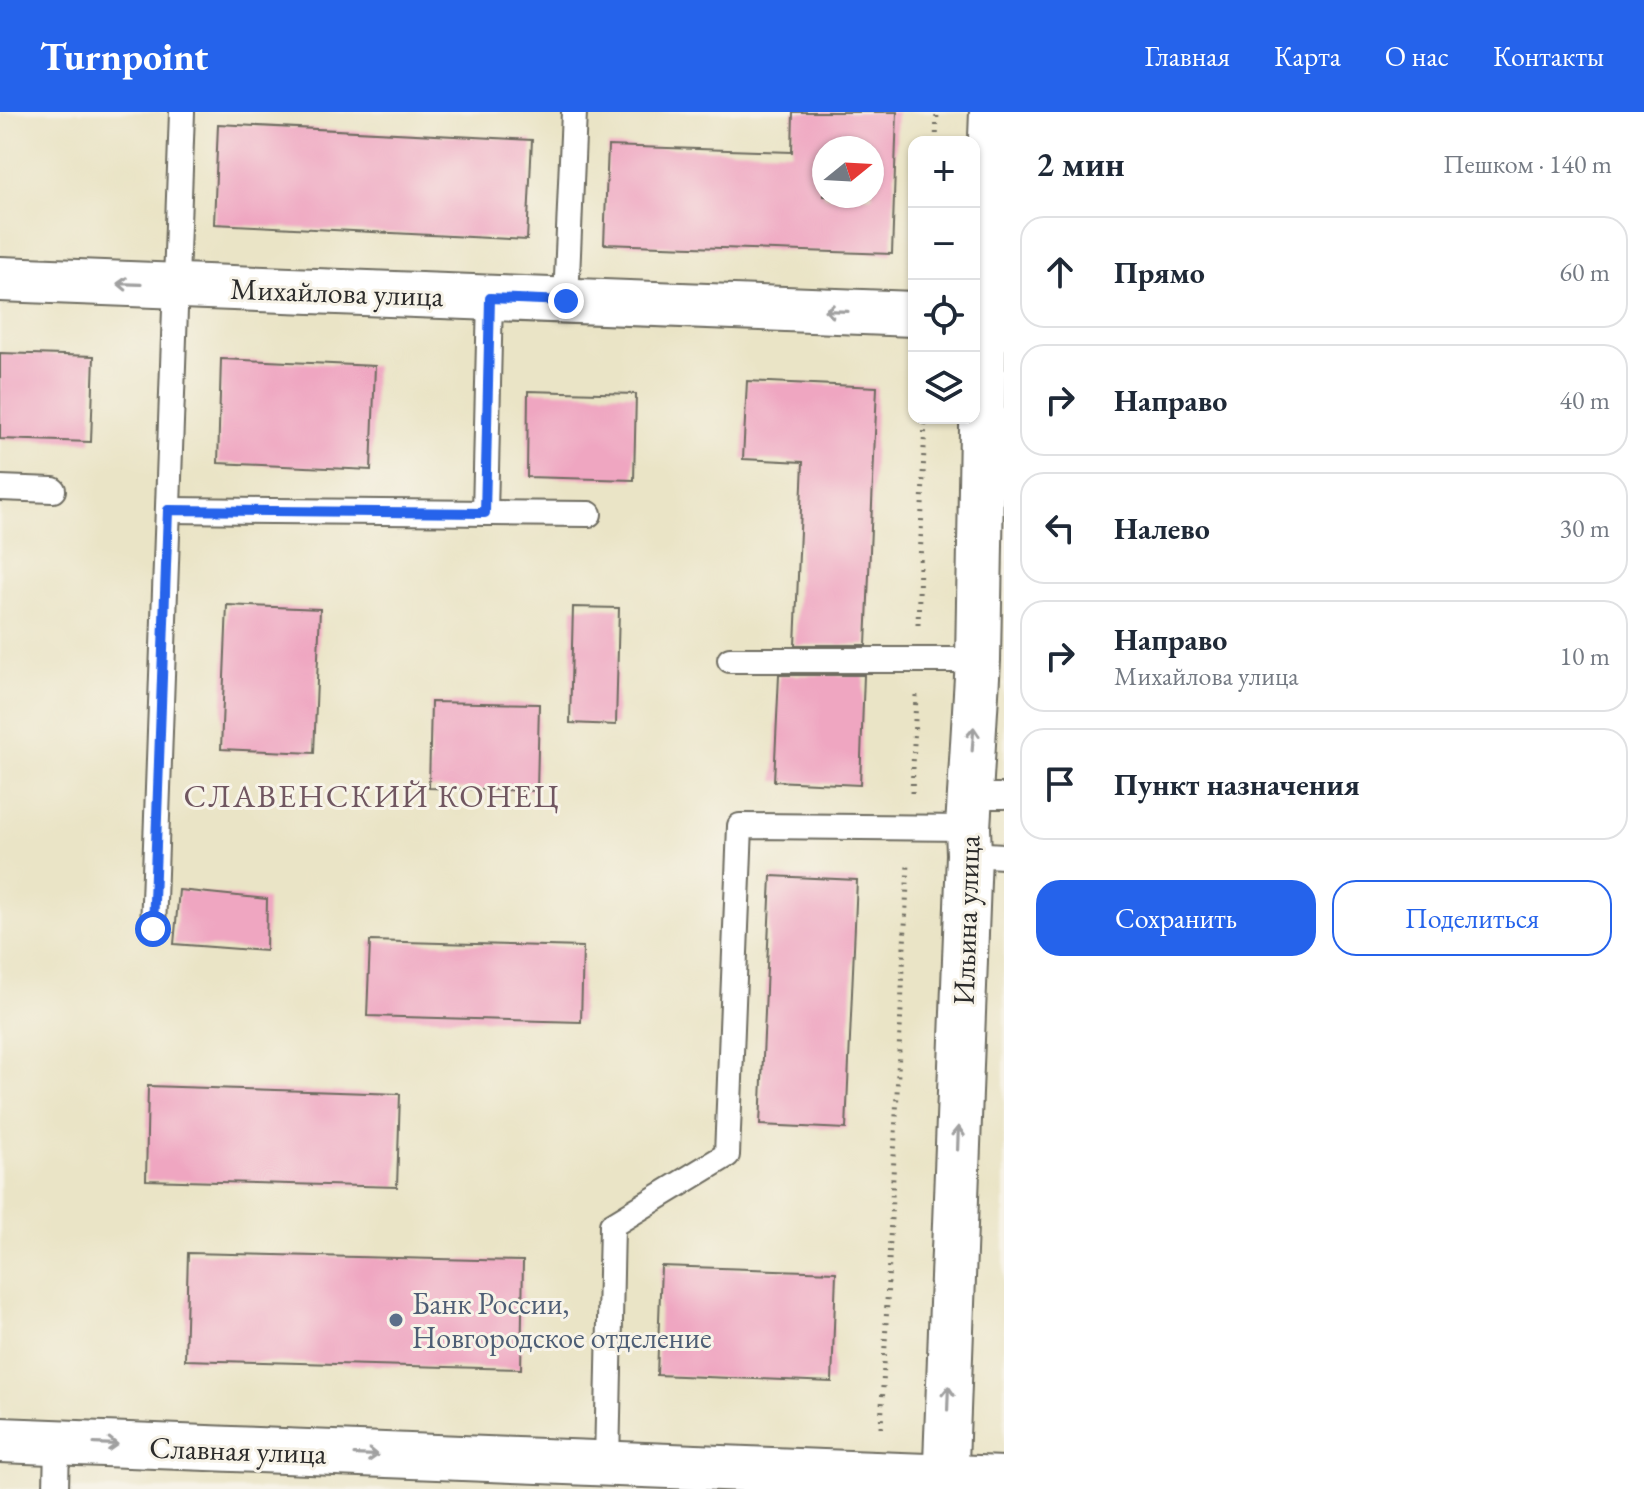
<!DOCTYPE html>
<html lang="ru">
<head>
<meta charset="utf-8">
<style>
	body { margin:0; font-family:"EB Garamond",serif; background:#f6f6f7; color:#1f2937 }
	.controls { position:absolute; right:24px; top:24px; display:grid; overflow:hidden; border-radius:16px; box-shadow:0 2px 6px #0004 }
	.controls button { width:72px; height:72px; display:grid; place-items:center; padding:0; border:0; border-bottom:2px solid #e0e1e3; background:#fff; color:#1f2937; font:40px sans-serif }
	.compass { position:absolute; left:812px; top:24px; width:72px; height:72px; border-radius:50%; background:#fff; box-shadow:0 2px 6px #0004; rotate:72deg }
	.stop { position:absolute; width:24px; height:24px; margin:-18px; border:6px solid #2563eb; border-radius:50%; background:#fff }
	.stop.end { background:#2563eb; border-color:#fff; box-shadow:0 2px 8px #0008 }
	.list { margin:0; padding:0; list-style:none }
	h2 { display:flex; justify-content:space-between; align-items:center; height:104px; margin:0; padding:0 32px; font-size:34px }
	h2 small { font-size:26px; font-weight:400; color:#747a83 }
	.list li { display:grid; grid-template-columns:52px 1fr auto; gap:24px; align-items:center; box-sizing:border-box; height:112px; margin:0 16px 16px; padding:0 16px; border:2px solid #e0e1e3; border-radius:24px }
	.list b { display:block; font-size:30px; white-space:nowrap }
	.list p { margin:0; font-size:26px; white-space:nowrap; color:#747a83 }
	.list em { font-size:26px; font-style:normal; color:#747a83 }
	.actions { display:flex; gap:16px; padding:24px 32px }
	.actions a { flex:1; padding:18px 0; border:2px solid #2563eb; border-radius:24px; text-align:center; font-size:28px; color:#2563eb }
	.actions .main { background:#2563eb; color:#fff }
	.icon { flex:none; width:44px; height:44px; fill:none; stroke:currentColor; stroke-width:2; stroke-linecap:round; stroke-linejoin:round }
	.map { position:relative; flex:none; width:1004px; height:1377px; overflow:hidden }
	header { display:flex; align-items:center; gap:48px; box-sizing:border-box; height:112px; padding:0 40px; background:#2563eb; color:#fff }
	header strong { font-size:38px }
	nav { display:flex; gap:44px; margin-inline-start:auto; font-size:28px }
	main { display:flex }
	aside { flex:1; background:#fff }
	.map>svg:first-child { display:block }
	.building { fill:#efa6c1; fill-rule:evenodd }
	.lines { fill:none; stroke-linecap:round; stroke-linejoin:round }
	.service-casing { stroke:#6e6c61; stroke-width:28 }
	.minor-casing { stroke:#6e6c61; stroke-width:48 }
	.tertiary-casing { stroke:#6e6c61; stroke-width:48 }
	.path { stroke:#6e6c61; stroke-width:5; stroke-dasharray:2 6; stroke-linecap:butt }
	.service { stroke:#fff; stroke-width:24 }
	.minor { stroke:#fff; stroke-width:44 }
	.tertiary { stroke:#fff; stroke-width:44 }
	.oneway { stroke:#a0a0a0 }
	.route { stroke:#2563eb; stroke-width:10 }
	.service-dot { fill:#5c6f8a; stroke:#f7f3e8; stroke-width:3 }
	.labels { text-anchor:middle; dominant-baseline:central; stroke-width:6; stroke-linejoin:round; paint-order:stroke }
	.street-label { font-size:30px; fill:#2b2b2b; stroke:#f7f3e8 }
	.service-label { font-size:30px; fill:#4e5e75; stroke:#f7f3e8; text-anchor:start }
	.neighbourhood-label { font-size:32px; letter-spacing:2px; fill:#705660; stroke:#f7f3e8 }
</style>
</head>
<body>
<header>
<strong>Turnpoint</strong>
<nav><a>Главная</a><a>Карта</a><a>О нас</a><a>Контакты</a></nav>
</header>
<main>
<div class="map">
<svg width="1004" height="1377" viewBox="0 0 1004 1377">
	<rect width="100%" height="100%" fill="#f7f3e8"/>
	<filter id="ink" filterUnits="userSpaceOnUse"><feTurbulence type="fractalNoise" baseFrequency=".0125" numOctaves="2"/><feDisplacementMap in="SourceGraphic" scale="16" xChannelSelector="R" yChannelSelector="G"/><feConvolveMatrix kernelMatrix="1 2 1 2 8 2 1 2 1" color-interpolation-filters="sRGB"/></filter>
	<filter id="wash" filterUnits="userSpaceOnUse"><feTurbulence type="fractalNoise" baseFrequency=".006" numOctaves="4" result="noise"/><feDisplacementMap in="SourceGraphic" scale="32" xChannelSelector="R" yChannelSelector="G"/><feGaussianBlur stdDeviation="1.8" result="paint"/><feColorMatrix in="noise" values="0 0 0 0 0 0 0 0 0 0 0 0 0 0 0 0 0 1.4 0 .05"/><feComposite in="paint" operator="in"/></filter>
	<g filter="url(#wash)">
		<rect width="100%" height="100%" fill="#eae4c6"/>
		<g id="blocks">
			<!-- building -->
			<g class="building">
				<path d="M793,0H897L892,142L604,132L608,34L792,40ZM824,36H872V84H824Z"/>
				<path d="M218,12L532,28L527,128L214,112Z"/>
				<path d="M0,241L94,244L91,330L0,327Z"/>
				<path d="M221,247L375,254L371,358L218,351Z"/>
				<path d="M747,269L877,275L866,533H795L803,350L743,347Z"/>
				<path d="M528,279L636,282L634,368L527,365Z"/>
				<path d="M227,493L320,497L314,641L221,637Z"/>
				<path d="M573,495L619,496L616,613L570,611Z"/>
				<path d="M779,563H864L860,673L774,669Z"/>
				<path d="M431,590L539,592L537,679L429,676Z"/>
				<path d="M771,764L857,768L846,1017L760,1013Z"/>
				<path d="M179,778L267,787L266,839L174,832Z"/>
				<path d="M370,829L583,835L581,910L367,904Z"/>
				<path d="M148,974L400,982L397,1075L146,1068Z"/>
				<path d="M188,1141L523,1149L521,1257L185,1248Z"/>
				<path d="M661,1154L836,1160L832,1270L657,1263Z"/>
			</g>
		</g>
	</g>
	<g filter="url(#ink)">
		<use href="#blocks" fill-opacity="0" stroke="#6e6c61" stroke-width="2"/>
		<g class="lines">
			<defs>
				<g id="service">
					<path d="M566,189L574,0"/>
					<path d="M0,376L53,378"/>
					<path d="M168,398L589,402"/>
					<path d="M485,401L490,186"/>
					<path d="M730,548H978"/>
					<path d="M970,684H1004"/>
					<path d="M969,742L1004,744"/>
					<path d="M153,817L182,0"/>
					<path d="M607,1352L612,1113L727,1043L740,714L968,716"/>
					<path d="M56,1377L57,1331"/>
				</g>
				<path id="minor" d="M945,1377L969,742L968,716L978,548L984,203L992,0"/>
				<g id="tertiary">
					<path d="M0,167L914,202"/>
					<path d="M974,203L1004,204"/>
					<path d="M0,1328L1004,1367"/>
				</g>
			</defs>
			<!-- service casing -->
			<use href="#service" class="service-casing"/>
			<!-- minor casing -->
			<use href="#minor" class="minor-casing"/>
			<!-- tertiary casing -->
			<use href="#tertiary" class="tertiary-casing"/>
			<!-- path -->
			<g class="path">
				<path d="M936,30L937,0"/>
				<path d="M918,513L925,306"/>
				<path d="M912,681L916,583"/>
				<path d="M881,1316L908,751"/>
			</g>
			<!-- service -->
			<use href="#service" class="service"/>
			<!-- minor -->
			<use href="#minor" class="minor"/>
			<!-- tertiary -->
			<use href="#tertiary" class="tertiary"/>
		</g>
		<!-- one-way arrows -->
		<defs><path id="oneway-shaft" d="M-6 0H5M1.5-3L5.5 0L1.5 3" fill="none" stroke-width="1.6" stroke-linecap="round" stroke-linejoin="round" transform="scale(2)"/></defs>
		<g class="oneway">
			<use href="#oneway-shaft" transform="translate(129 172) rotate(-178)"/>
			<use href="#oneway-shaft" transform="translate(836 199) rotate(-178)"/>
			<use href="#oneway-shaft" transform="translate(973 627) rotate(-86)"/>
			<use href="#oneway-shaft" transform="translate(958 1026) rotate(-88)"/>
			<use href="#oneway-shaft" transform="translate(948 1286) rotate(-88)"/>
			<use href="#oneway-shaft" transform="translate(106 1332) rotate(2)"/>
			<use href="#oneway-shaft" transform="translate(366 1343) rotate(2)"/>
		</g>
	</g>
	<g class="lines" filter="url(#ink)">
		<!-- route -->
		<path class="route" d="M153,817L168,398L485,401L490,186L566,189"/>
	</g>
	<!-- markers -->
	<circle class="service-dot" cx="396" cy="1208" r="8"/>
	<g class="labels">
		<!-- street labels -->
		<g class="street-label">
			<text transform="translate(337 180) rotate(2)">Михайлова улица</text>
			<text transform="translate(966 808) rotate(-88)">Ильина улица</text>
			<text transform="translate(238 1338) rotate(2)">Славная улица</text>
		</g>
		<!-- service labels -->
		<g class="service-label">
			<text x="412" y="1191">Банк России,<tspan x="412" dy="34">Новгородское отделение</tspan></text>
		</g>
		<!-- neighbourhood labels -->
		<g class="neighbourhood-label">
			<text x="372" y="684">СЛАВЕНСКИЙ КОНЕЦ</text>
		</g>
	</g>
</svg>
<div class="controls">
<button>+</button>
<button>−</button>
<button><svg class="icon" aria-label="locate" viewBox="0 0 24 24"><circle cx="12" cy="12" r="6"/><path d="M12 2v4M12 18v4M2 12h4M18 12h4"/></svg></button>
<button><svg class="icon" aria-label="layers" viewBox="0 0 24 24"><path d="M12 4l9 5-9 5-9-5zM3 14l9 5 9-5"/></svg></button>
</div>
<svg class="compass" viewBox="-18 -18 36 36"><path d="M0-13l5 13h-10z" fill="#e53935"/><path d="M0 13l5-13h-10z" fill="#747a83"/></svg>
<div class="stop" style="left:153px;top:817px"></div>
<div class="stop end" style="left:566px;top:189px"></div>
</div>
<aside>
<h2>2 мин<small>Пешком · 140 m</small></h2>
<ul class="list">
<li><svg class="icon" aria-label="ahead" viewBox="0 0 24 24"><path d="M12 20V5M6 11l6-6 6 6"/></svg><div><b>Прямо</b></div><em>60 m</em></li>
<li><svg class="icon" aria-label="right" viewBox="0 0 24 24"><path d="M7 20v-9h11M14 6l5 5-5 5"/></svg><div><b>Направо</b></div><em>40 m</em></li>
<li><svg class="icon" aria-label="left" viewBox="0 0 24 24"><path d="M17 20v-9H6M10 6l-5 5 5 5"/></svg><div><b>Налево</b></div><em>30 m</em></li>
<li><svg class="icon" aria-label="right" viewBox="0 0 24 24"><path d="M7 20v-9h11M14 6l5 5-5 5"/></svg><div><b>Направо</b><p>Михайлова улица</p></div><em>10 m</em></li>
<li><svg class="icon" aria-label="arrive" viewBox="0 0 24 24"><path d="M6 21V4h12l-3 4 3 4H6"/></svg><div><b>Пункт назначения</b></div></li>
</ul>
<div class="actions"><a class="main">Сохранить</a><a>Поделиться</a></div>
</aside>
</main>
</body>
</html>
